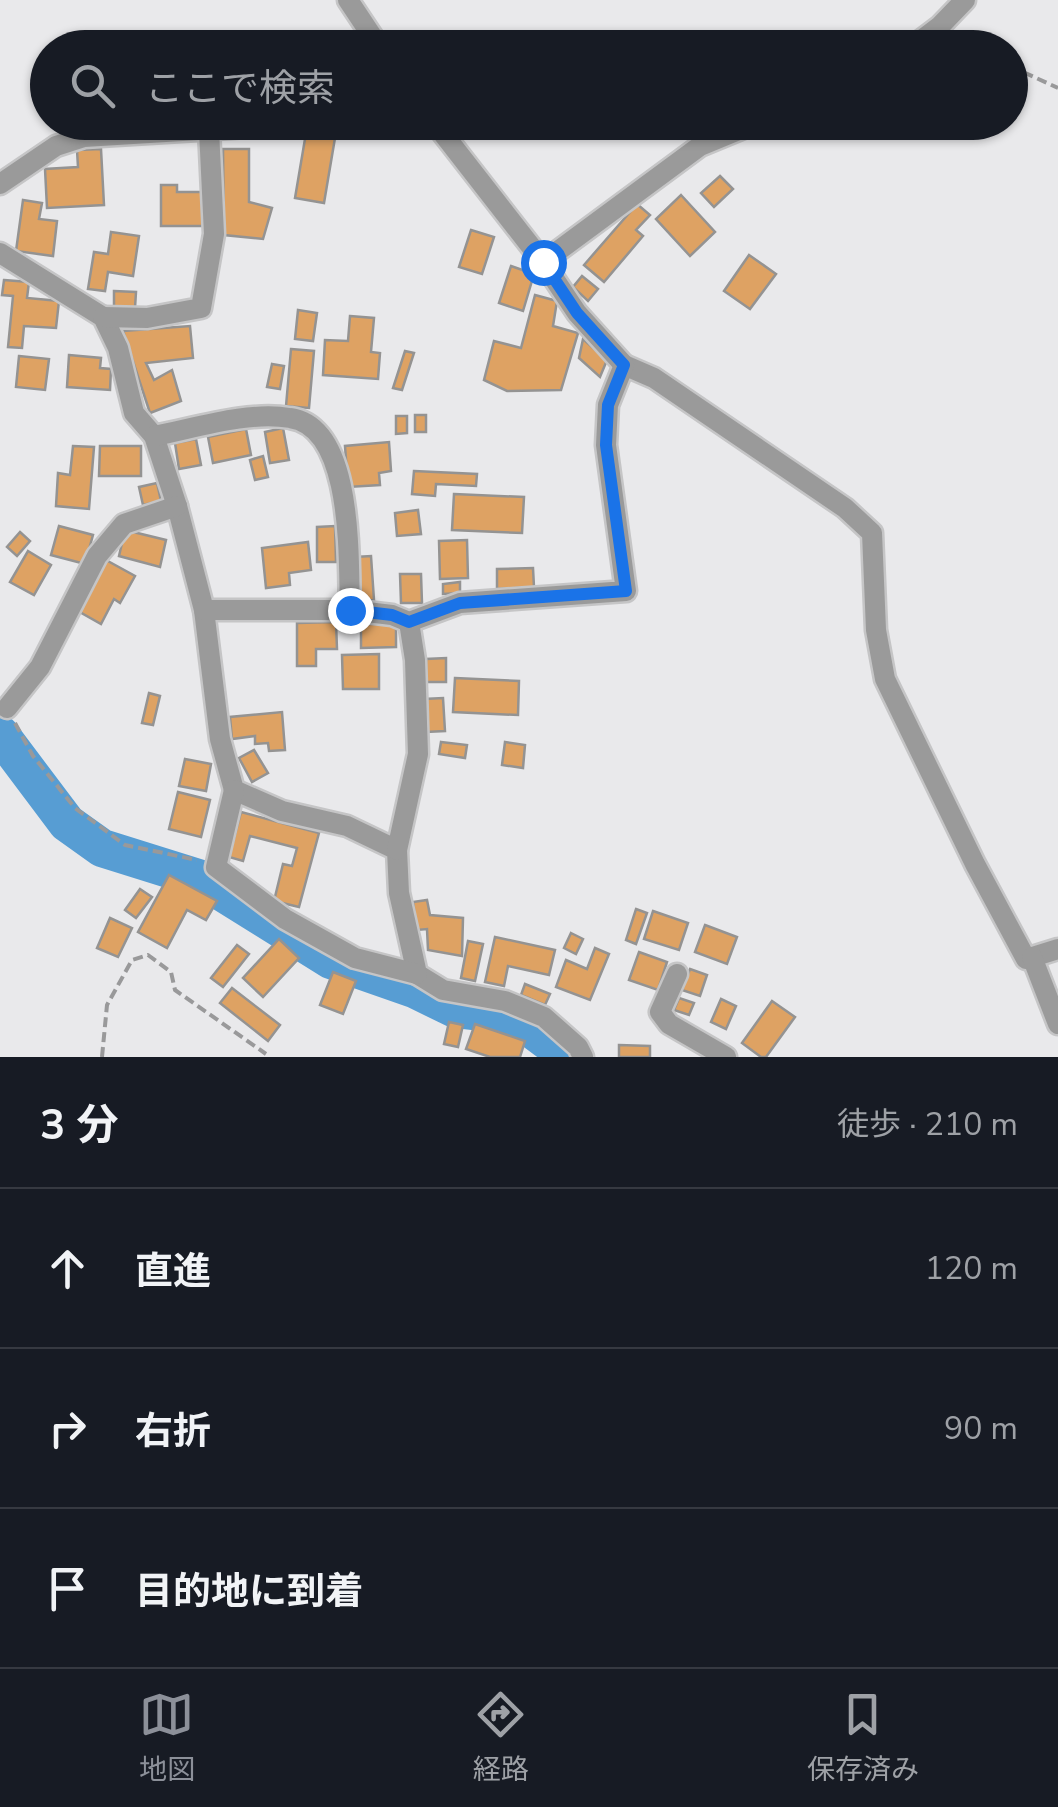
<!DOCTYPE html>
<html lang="ja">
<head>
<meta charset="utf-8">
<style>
	body { margin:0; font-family:"Nunito Sans","Noto Sans JP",sans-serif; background:#242831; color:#f1f3f6 }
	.stop { position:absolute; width:30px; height:30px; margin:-22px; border:8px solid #1a73e8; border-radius:50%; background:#fff }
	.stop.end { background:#1a73e8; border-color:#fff; box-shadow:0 2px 10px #0008 }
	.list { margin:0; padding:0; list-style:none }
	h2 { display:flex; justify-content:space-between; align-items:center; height:130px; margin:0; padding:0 40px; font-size:42px }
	h2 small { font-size:32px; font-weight:400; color:#9ea1a6 }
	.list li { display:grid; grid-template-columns:65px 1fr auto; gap:30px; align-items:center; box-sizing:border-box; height:160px; padding:0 40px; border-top:2px solid #363941 }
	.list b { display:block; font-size:38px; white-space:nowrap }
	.list em { font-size:32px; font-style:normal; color:#9ea1a6 }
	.icon { flex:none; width:55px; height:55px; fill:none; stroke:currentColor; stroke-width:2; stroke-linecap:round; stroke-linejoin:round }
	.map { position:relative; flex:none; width:1058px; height:1057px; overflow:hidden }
	.search { position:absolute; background:#171b24; box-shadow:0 2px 8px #0004; left:30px; right:30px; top:30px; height:110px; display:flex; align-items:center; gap:25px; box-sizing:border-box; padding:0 35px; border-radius:55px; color:#9ea1a6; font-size:38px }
	.sheet { height:610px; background:#171b24 }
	nav { display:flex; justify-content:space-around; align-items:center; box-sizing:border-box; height:140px; border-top:2px solid #363941; background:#171b24; font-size:28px; color:#9ea1a6 }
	nav a { display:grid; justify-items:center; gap:5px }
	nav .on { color:#8c9099 }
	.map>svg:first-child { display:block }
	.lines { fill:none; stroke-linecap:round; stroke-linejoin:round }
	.river { stroke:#579dd3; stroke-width:38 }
	.building { fill:#dea263; stroke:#949392; stroke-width:2.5 }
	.minor-casing { stroke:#c5c5c6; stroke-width:25 }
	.path { stroke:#99999a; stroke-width:4; stroke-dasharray:10 5; stroke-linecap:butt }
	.minor { stroke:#9a9a9a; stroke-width:20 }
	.route { stroke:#1a73e8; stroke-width:12 }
</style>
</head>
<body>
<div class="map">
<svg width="1058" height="1057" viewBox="0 0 1058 1057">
	<rect width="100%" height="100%" fill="#e9e9eb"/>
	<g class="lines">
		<!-- river -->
		<path class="river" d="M0,734L67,823L102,848L201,879L331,960L414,989L455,1009L514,1016L569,1057"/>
	</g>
	<!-- building -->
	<g class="building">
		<path d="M863,36L868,48H838Z"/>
		<path d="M306,133L335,138L324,203L295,198Z"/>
		<path d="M101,149L104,205L47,208L45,169L78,167L77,150Z"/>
		<path d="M223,149H249V202L272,208L263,239L224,235Z"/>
		<path d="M720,176L733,189L714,207L701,193Z"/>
		<path d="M161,185H177V192H203V226H161Z"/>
		<path d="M681,195L715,232L690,256L656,219Z"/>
		<path d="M23,200L42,203L39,219L57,221L53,256L16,251Z"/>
		<path d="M637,204L650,215L636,230L643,236L604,282L584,265Z"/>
		<path d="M471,230L494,237L482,274L459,267Z"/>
		<path d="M111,232L139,236L133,276L108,272L105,291L88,289L94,252L108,254Z"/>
		<path d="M749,255L776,274L750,309L724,291Z"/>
		<path d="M511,266L534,274L523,311L499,303Z"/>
		<path d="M582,276L598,289L588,301L573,287Z"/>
		<path d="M4,280L29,282L27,298L59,301L56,328L24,326L22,348L8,347L13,296L2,295Z"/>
		<path d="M114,291L136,292L135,308H114Z"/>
		<path d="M535,295L557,301L553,326L578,333L561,390L507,391L484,380L494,341L521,348Z"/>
		<path d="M298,310L317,313L313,341L295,339Z"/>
		<path d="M350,316L374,318L371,352L380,353L378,379L323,375L325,340L348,341Z"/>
		<path d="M190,326L193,358L146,363L154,380L172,370L181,401L150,413L123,331Z"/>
		<path d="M583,339L607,360L600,377L579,358Z"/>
		<path d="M291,349L314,351L309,408L286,406Z"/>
		<path d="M405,351L414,353L402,390L393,388Z"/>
		<path d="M69,355L101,358L100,368L111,369L110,390L67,387Z"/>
		<path d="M19,356L49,359L45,390L16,387Z"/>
		<path d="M272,364L284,366L280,389L267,387Z"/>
		<rect x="415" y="415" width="11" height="17"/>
		<path d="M396,416H407V433L396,434Z"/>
		<path d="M283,428L289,460L270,463L265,432Z"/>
		<path d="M246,429L251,455L213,463L208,437Z"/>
		<path d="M196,439L201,465L179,469L175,443Z"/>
		<path d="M389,442L391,471L379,473L380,485L348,487L345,446Z"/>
		<path d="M73,446L94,447L89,509L56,506L58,473L70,475Z"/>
		<path d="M100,446H141V476H99Z"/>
		<path d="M263,456L268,477L255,480L250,460Z"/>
		<path d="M414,471L477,474L476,486L436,484L435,496L412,494Z"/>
		<path d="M157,483L161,501L143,505L139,487Z"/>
		<path d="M454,494L524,497L522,533L452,530Z"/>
		<path d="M418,510L421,534L397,536L395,513Z"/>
		<path d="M59,526L93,535L85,564L51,555Z"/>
		<path d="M335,526L336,562H317V527Z"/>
		<path d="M125,530L166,540L160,567L119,556Z"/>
		<path d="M20,532L30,541L17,556L7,547Z"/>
		<path d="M467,540L468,578L440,579L439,541Z"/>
		<path d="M308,542L311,570L289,573L290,585L266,588L262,548Z"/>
		<path d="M28,551L51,565L34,595L10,582Z"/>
		<path d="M371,556L374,600L357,601L355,557Z"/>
		<path d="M106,560L135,576L120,603L114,599L101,624L78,611Z"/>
		<path d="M533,568L534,587L497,589V569Z"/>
		<path d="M400,574H421L422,603H401Z"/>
		<path d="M460,582V593L443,594V584Z"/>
		<path d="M336,622L337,649H316V666H297V623Z"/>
		<path d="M361,624H396V647L361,648Z"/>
		<path d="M379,654V689H343L342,655Z"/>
		<path d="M446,658V682H426V659Z"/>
		<path d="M455,678L519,681L518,715L453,712Z"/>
		<path d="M149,693L160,696L153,725L142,723Z"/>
		<path d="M443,698L445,731L426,732L424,699Z"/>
		<path d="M282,712L285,750L269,751L268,743L255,744V736L232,739L230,717Z"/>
		<path d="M441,742L467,745L465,758L439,754Z"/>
		<path d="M505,742L525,745L523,768L502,765Z"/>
		<path d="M254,750L268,773L252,782L239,758Z"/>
		<path d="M185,759L211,764L206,791L179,786Z"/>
		<path d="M178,792L210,800L201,837L169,829Z"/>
		<path d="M241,812L319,833L299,907L274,901L283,864L292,866L297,848L250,836L243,861L229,857Z"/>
		<path d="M169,875L217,901L206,920L187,910L167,948L138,932Z"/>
		<path d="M140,889L152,897L136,918L125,910Z"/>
		<path d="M427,900L430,915L463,918L462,956L428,950L427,929L417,930L413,902Z"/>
		<path d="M636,909L647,913L636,944L626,940Z"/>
		<path d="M653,911L688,923L679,950L644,939Z"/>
		<path d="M110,918L132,928L118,957L97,948Z"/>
		<path d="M705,925L737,937L727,964L695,952Z"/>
		<path d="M571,933L583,939L576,954L564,948Z"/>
		<path d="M495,937L555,950L549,975L508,966L504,986L485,982Z"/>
		<path d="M279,939L299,958L263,997L243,978Z"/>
		<path d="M468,941L483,944L475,981L461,978Z"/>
		<path d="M237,945L249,954L223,987L211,978Z"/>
		<path d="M595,948L609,954L590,1000L556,987L566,960L587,969Z"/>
		<path d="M639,952L667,962L658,990L629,980Z"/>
		<path d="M690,969L707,975L700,996L682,990Z"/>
		<path d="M333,972L356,981L343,1014L320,1005Z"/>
		<path d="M525,984L550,994L545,1005L521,995Z"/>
		<path d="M232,988L280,1025L268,1041L220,1003Z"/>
		<path d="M679,998L694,1003L689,1015L674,1010Z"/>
		<path d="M721,999L736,1006L726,1029L711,1022Z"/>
		<path d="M772,1001L795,1017L766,1057H761L742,1043Z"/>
		<path d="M449,1022L463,1025L458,1047L444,1044Z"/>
		<path d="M475,1024L525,1041L520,1057H490L466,1049Z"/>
		<path d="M619,1045L650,1046V1057H619Z"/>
	</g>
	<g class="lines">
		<defs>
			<g id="minor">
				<path d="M348,0L380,48"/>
				<path d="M911,48L940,26L965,0"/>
				<path d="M434,122L543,262L700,146L758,122"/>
				<path d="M0,184L56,146L84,137L328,122"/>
				<path d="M0,253L103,317L118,348L134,413L154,436L177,506L204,610L220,739L234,790L282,811L347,826L397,850L399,893L417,974L443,990L505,1001L544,1017L578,1047L583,1057"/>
				<path d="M103,317L147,318L201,308L214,234L209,130"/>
				<path d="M624,365L654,378L845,508L872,533L876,630L885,679L975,864L1026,959L1058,949"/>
				<path d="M154,436C196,428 247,411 290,418C355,427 348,563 350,610L392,615L409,622L460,603L626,591L606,445L608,405L624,365L577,313L543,262"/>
				<path d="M204,610H350"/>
				<path d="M7,708L40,667L97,556L124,524L177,506"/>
				<path d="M234,790L216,867L285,919L355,958L417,974"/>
				<path d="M397,850L418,754L415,660L409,622"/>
				<path d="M1032,957L1058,1024"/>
				<path d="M677,974L660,1012L669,1024L726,1057"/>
			</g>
		</defs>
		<!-- minor casing -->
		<use href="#minor" class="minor-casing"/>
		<!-- path -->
		<g class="path">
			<path d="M958,34L984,48"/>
			<path d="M1010,66L1058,88"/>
			<path d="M15,723L33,756L75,808L125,845L197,860"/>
			<path d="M102,1057L107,1005L132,960L148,955L171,972L175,990L266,1054"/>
		</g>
		<!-- minor -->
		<use href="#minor" class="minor"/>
	</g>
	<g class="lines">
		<!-- route -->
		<path class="route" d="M350,610L392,615L409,622L460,603L626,591L606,445L608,405L624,365L577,313L543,262"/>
	</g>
</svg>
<div class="stop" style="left:543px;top:262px"></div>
<div class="stop end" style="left:350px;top:610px"></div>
<div class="search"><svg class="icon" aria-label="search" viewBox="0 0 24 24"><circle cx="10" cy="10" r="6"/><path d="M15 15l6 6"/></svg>ここで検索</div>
</div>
<section class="sheet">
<h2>3 分<small>徒歩 · 210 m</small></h2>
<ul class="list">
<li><svg class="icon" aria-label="ahead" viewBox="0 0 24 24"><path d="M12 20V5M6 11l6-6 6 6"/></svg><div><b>直進</b></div><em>120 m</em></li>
<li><svg class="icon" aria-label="right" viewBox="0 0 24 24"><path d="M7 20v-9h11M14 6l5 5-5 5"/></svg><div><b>右折</b></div><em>90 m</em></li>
<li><svg class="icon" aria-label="arrive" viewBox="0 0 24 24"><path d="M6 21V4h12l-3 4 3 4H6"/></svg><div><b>目的地に到着</b></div></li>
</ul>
</section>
<nav>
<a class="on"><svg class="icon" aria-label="map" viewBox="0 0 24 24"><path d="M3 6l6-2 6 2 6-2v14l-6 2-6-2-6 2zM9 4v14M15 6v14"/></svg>地図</a>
<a><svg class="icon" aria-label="directions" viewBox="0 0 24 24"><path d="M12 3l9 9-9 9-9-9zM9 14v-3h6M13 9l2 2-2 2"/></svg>経路</a>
<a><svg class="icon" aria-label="saved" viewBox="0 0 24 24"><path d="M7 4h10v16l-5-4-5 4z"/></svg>保存済み</a>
</nav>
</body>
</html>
